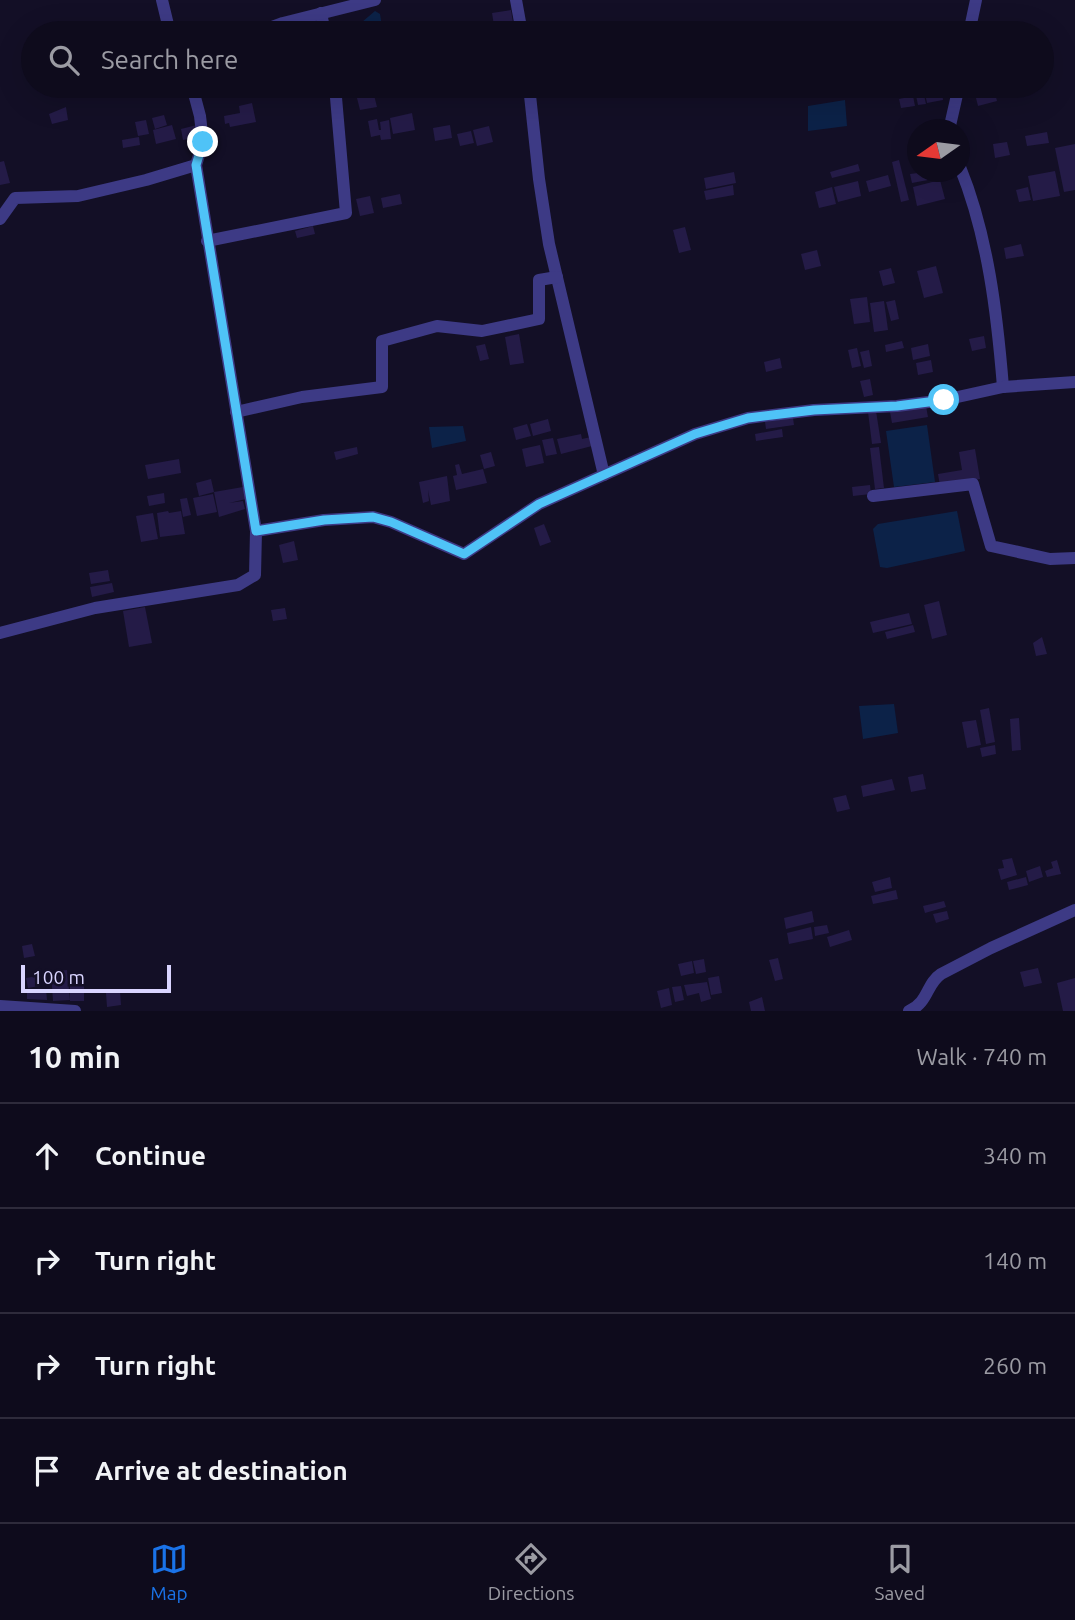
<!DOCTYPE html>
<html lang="en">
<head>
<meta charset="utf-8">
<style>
	body { margin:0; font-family:Ubuntu,sans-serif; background:#171425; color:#f1f3f6 }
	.compass { position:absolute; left:907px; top:119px; width:63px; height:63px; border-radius:50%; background:#0e0b1c; box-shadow:0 7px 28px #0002; rotate:256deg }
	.scale { position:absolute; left:21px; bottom:18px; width:150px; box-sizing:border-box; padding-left:7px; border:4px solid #d9d4ff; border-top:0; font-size:19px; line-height:24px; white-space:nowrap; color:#d9d4ff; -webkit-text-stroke:5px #130f26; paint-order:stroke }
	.stop { position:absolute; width:21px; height:21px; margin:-16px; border:5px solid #4fc3f7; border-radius:50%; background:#fff }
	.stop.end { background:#4fc3f7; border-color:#fff; box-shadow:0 2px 7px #0008 }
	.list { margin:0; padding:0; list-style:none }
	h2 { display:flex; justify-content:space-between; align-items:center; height:91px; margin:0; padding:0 28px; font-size:30px }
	h2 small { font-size:23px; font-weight:400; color:#9b9ba3 }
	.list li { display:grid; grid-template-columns:46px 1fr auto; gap:21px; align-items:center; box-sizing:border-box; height:105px; padding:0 28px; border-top:2px solid #2e2b3b }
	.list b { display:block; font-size:26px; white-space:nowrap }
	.list em { font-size:23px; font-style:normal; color:#9b9ba3 }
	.icon { flex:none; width:38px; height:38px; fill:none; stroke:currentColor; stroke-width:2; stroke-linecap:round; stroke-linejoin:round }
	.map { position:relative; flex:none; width:1075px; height:1011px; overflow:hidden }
	.search { position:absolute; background:#0e0b1c; box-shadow:0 7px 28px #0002; left:21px; right:21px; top:21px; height:77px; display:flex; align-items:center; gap:18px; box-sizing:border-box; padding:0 24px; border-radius:38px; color:#9b9ba3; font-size:26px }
	.sheet { height:511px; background:#0e0b1c }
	nav { display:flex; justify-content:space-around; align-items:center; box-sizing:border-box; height:98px; border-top:2px solid #2e2b3b; background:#0e0b1c; font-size:19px; color:#9b9ba3 }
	nav a { display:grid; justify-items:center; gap:4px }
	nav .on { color:#1a73e8 }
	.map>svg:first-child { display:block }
	.water { fill:#0c2248 }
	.building { fill:#241b47 }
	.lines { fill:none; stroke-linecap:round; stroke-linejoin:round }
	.minor { stroke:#3d3a85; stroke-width:12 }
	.route { stroke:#4fc3f7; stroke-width:9 }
</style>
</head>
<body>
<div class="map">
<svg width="1075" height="1011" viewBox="0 0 1075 1011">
	<rect width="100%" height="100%" fill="#130f26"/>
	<!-- water -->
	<g class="water">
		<path d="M375,11L380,14L383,33H332L338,25L355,28Z"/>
		<path d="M845,100L847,126L808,131V106Z"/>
		<path d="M927,425L935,482L894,487L886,431Z"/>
		<path d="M463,426L466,441L432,448L429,427Z"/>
		<path d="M957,511L965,551L887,568L880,567L873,529L878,524Z"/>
		<path d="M894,704L898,733L863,739L859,706Z"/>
	</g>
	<!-- building -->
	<g class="building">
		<path d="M511,10L514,29L495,32L492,13Z"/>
		<path d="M312,20L314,31L295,33L293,22Z"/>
		<path d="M914,86H922L926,104L918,105Z"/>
		<path d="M942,90L943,100L927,103L925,93Z"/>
		<path d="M995,93L997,101L978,106L976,98Z"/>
		<path d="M374,95L377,107L360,110L357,98Z"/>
		<path d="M913,96L915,106L901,108L899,99Z"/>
		<path d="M252,103L256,122L230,127L229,123L225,124L224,116L240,113L239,106Z"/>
		<path d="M66,107L68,120L52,124L49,114Z"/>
		<path d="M412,113L415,130L393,134L390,118Z"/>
		<path d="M164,115L167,125L155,129L152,118Z"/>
		<path d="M377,119L379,130H381L380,122L389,120L391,139L381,140L380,135L371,137L368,121Z"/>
		<path d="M146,120L149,134L138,136L135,122Z"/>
		<path d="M172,125L176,139L156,144L153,130Z"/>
		<path d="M197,125L199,137L183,140L181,129Z"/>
		<path d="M450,125L452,138L435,141L433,128Z"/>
		<path d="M489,126L493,142L477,146L473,130Z"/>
		<path d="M471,131L474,143L460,146L457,134Z"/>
		<path d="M1047,132L1049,143L1027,146L1025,136Z"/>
		<path d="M139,137L140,145L123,148L122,140Z"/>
		<path d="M1007,142L1010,155L995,158L993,144Z"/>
		<path d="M1075,144V190L1064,192L1055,148Z"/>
		<path d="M899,160L909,200L901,202L892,162Z"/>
		<path d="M4,161L10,183L0,185V162Z"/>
		<path d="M858,164L860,171L832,178L830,172Z"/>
		<path d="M1055,171L1060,196L1033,201L1028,176Z"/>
		<path d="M734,172L736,183L706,189L704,178Z"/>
		<path d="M926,172L928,180L912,183L910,174Z"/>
		<path d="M888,175L891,186L869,192L866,181Z"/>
		<path d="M940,180L945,199L917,206L913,187Z"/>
		<path d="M858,181L861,196L838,202L834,187Z"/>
		<path d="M733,185L734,195L706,200L704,191Z"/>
		<path d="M832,187L836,204L819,208L815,192Z"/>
		<path d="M1028,187L1031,200L1019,202L1016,190Z"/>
		<path d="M400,194L402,204L383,208L381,198Z"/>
		<path d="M370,196L374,213L360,216L356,199Z"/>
		<path d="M313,226L315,234L297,238L295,231Z"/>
		<path d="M685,227L691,250L679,253L673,230Z"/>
		<path d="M1021,244L1024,256L1006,259L1004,248Z"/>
		<path d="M817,250L821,266L805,270L801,254Z"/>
		<path d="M936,266L943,293L924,298L917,271Z"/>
		<path d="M891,268L895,283L883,286L879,271Z"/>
		<path d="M867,297L870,322L854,324L850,299Z"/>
		<path d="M895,300L899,319L891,321L886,302Z"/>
		<path d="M884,301L888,330L874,332L870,303Z"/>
		<path d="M519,334L524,363L510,365L505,337Z"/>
		<path d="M984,336L986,348L972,351L969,339Z"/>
		<path d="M902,341L904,348L886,352L885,345Z"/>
		<path d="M485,344L489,359L480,361L476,346Z"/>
		<path d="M928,344L930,356L913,360L911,348Z"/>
		<path d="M857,348L861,366L852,368L848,350Z"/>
		<path d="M869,350L872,366L864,368L860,352Z"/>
		<path d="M780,358L782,368L766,372L764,362Z"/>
		<path d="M931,360L933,372L918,375L916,363Z"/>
		<path d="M870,379L873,395L864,397L860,381Z"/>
		<path d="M926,406L928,417L892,423L890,412Z"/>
		<path d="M876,411L881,443L872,444L868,412Z"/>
		<path d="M793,418L794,425L766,429L765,422Z"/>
		<path d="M548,419L551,431L533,436L530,424Z"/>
		<path d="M527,424L531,436L516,440L513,428Z"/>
		<path d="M782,429L783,437L756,441L755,434Z"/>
		<path d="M581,434L582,439L591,437L592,446L561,454L557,439Z"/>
		<path d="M553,438L557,454L546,456L542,440Z"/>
		<path d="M540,445L544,463L526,467L522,449Z"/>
		<path d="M357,447L358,454L336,460L334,452Z"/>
		<path d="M879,447L884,488L875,489L870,448Z"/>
		<path d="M975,449L980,479L940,486L938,474L962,470L959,452Z"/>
		<path d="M491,452L495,466L484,469L480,455Z"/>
		<path d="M179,459L181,473L148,479L145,465Z"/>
		<path d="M459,464L462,474L483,469L487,483L456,490L453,476L457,475L455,465Z"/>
		<path d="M447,476L450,501L431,505L428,490L429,501L423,503L419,482Z"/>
		<path d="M211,479L214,492L199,496L196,483Z"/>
		<path d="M870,485L871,494L853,496L852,487Z"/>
		<path d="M243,487L246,499L229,503L243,501L245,509L219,517L214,492Z"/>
		<path d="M164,493L165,503L149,506L147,496Z"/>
		<path d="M213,494L217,512L197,516L193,498Z"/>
		<path d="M187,498L191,515L183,517L180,499Z"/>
		<path d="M168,511L169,513L181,511L185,534L160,537L157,513Z"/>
		<path d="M153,513L158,539L141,542L136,516Z"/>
		<path d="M544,524L551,542L540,546L534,528Z"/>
		<path d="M294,541L298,560L283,563L279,545Z"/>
		<path d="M108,570L110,581L91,584L89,573Z"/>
		<path d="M112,583L114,592L92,597L90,587Z"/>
		<path d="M939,601L947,635L932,639L924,605Z"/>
		<path d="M145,607L152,643L129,647L123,611Z"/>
		<path d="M285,608L287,619L273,621L271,610Z"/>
		<path d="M909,613L912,624L873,633L870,622Z"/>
		<path d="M913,625L915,632L887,639L885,632Z"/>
		<path d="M1042,637L1047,654L1036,656L1033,643Z"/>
		<path d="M989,708L995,742L986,744L980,710Z"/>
		<path d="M1019,718L1021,750L1012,751L1010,719Z"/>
		<path d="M976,720L981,745L967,748L962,722Z"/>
		<path d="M995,745L996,754L982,757L980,748Z"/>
		<path d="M923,774L926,789L911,792L908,777Z"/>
		<path d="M892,779L895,790L863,797L861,786Z"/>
		<path d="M846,795L850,809L837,812L833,798Z"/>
		<path d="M1012,858L1017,875L1001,880L998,869L1004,868L1002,860Z"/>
		<path d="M1057,860L1061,874L1047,877L1045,871L1053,868L1051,862Z"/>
		<path d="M1040,866L1043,877L1029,882L1026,871Z"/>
		<path d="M890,877L892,888L875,892L872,882Z"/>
		<path d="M1026,877L1028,885L1009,890L1007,882Z"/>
		<path d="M896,890L898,899L873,904L871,896Z"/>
		<path d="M944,901L946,907L925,913L923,906Z"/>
		<path d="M812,911L814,922L786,929L784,918Z"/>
		<path d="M947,911L949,919L936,923L933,914Z"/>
		<path d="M827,925L829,933L815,936L814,927Z"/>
		<path d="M811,927L813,939L789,944L787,933Z"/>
		<path d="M849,930L852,940L830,947L827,937Z"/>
		<path d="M32,944L35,956L24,958L22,946Z"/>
		<path d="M778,958L783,979L775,981L769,960Z"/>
		<path d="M704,959L706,972L696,974L693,961Z"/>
		<path d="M692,961L694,973L681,976L678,964Z"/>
		<path d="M1038,968L1042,983L1024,987L1020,972Z"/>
		<path d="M67,970L70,1000L53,1001L51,972Z"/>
		<path d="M38,976L39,986L28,988L26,978Z"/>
		<path d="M719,976L722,993L711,995L708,978Z"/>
		<path d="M1075,978V1011H1063L1057,983Z"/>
		<path d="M707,982L711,999L701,1002L699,993L687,996L684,985Z"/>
		<path d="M84,983V1001H70V984Z"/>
		<path d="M681,986L684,1000L675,1002L672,987Z"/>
		<path d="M669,988L672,1005L661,1008L657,991Z"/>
		<path d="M46,989L47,1000L27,999V990Z"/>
		<path d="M120,991L121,1005L107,1007L106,993Z"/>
		<path d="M762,997L765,1011H751L749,1002Z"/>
	</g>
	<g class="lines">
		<!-- minor -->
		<g class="minor">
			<path d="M162,0L170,33"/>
			<path d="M516,0L522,33"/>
			<path d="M321,13L325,33"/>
			<path d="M256,33L283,23L375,0"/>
			<path d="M969,33L976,0"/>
			<path d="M192,86L200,116L203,142L196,165L256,531"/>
			<path d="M529,86L539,179L549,244L604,475"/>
			<path d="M949,130L959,86"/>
			<path d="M960,167C988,236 997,313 1003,387"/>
			<path d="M0,219L15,198L78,196L146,180L196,165"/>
			<path d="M207,241L346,213L335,86"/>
			<path d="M236,412L302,397L382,387V341L437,326L482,331L539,319V280L557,277"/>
			<path d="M873,496L973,484L991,546L1050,559L1075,558"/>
			<path d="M0,633L95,608L238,585L255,575L256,531L324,520L373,517L391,522L464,554L539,504L695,434L748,418L814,410L897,406L944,400L1003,387L1075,382"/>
			<path d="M0,1006L75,1011"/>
			<path d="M909,1011C929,1002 926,984 941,974L991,948L1075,910"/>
		</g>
	</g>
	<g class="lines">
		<!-- route -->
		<path class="route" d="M203,142L196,165L256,531L324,520L373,517L391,522L464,554L539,504L695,434L748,418L814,410L897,406L944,400"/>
	</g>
</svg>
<svg class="compass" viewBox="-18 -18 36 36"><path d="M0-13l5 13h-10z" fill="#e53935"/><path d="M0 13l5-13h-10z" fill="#9b9ba3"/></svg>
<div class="scale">100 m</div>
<div class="stop" style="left:944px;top:400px"></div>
<div class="stop end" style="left:203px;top:142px"></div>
<div class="search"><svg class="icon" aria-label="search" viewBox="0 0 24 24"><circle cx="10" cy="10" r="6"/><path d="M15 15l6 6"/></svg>Search here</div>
</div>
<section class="sheet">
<h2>10 min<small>Walk · 740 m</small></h2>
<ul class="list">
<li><svg class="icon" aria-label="ahead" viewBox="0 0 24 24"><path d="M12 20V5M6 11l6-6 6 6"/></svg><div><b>Continue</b></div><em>340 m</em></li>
<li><svg class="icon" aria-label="right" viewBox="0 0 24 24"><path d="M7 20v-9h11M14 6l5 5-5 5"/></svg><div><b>Turn right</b></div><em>140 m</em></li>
<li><svg class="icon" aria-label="right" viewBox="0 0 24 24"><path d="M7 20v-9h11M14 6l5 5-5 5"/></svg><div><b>Turn right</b></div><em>260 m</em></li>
<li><svg class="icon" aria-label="arrive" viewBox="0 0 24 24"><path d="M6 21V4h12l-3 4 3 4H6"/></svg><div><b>Arrive at destination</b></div></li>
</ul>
</section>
<nav>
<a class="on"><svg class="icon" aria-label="map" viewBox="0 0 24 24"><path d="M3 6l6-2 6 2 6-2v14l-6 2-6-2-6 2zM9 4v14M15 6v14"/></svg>Map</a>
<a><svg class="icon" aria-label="directions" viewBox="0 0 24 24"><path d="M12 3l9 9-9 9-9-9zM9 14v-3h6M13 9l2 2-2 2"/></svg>Directions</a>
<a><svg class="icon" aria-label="saved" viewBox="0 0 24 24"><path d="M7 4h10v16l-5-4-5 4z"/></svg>Saved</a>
</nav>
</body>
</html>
